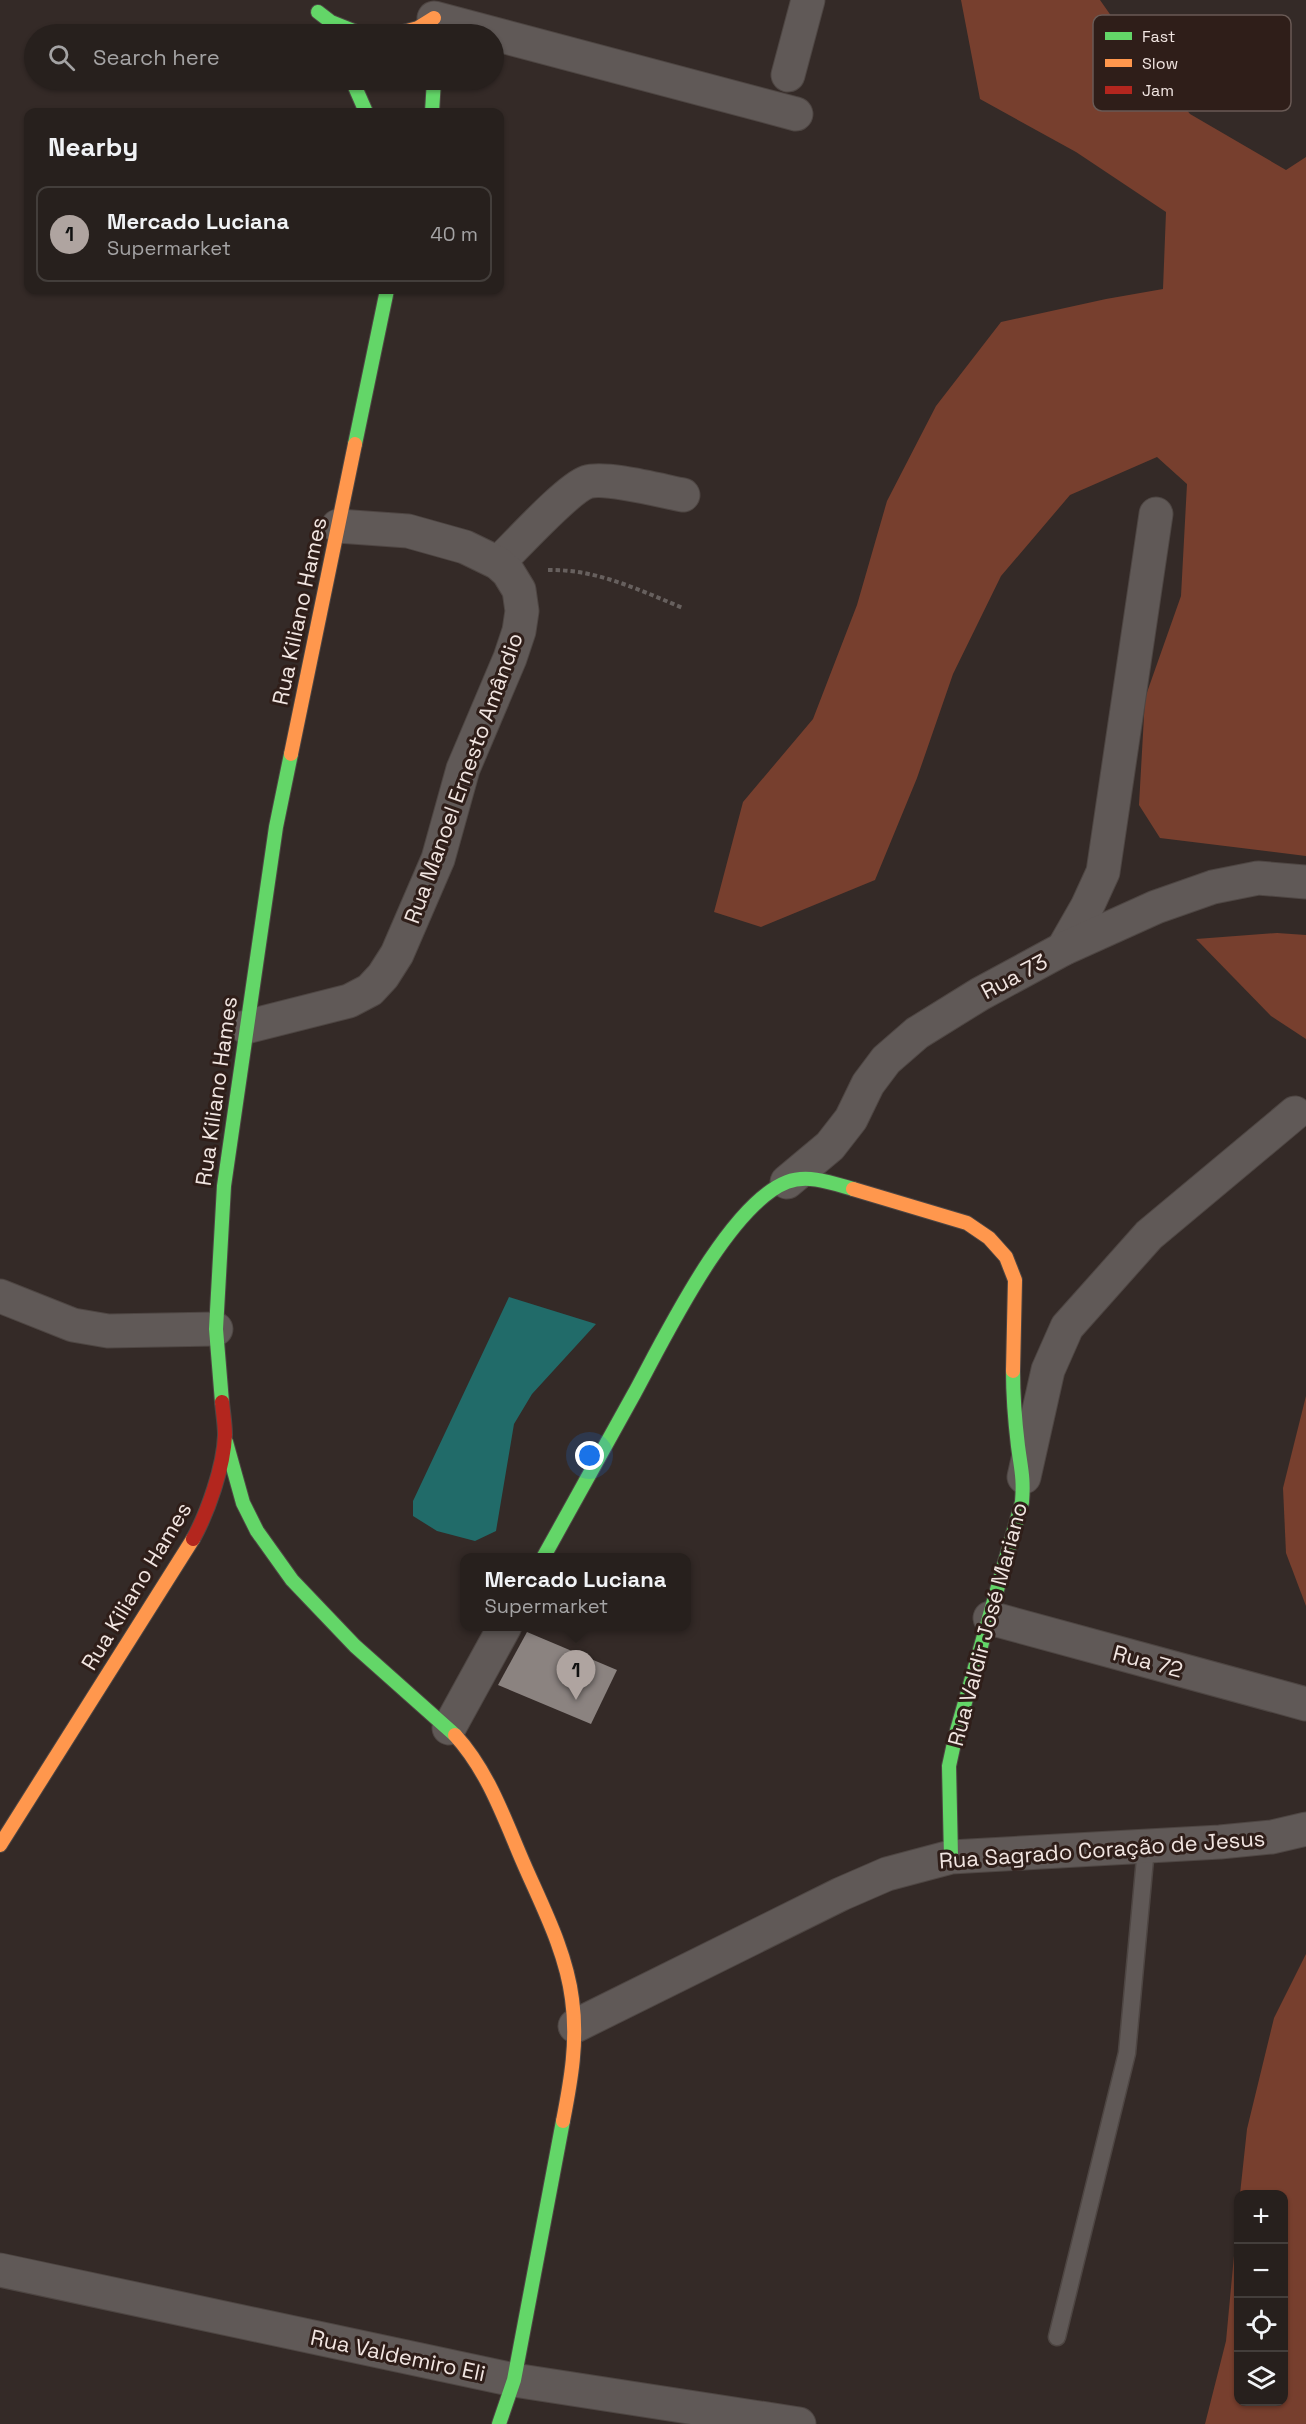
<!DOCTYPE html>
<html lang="en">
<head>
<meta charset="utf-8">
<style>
	body { margin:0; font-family:"Space Grotesk",sans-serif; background:#332d2a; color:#f1f3f6 }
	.controls { position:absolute; right:18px; bottom:18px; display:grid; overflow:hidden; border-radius:12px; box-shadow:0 2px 4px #0004 }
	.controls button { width:54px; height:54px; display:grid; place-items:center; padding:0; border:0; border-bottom:2px solid #433e3b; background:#27201d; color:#f1f3f6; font:30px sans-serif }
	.you { position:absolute; left:590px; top:1456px; width:21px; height:21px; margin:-15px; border:4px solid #fff; border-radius:50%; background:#1a73e8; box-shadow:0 0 0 9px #1a73e833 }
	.badge { display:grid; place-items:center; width:39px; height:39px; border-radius:50%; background:#afa4a0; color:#111; font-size:20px; font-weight:700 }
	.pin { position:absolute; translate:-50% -50px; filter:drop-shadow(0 2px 3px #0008) }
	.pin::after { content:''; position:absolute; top:32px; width:21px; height:18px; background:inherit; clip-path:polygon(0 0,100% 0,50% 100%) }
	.popup { position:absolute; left:460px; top:1553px; width:231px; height:78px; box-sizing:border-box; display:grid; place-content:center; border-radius:12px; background:#27201d; filter:drop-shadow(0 2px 4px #0005); font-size:20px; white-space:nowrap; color:#a4a3a4 }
	.popup b { font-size:22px; color:#f1f3f6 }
	.popup::after { content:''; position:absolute; left:50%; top:100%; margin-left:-12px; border:12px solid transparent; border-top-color:#27201d }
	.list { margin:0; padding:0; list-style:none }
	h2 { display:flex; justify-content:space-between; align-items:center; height:78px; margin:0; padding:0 24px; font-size:26px }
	h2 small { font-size:20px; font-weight:400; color:#a4a3a4 }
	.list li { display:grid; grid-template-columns:39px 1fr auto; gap:18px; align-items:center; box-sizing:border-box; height:96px; margin:0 12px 12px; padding:0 12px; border:2px solid #433e3b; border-radius:12px }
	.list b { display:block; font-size:22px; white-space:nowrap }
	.list p { margin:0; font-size:20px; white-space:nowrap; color:#a4a3a4 }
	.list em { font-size:20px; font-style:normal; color:#a4a3a4 }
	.icon { flex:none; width:33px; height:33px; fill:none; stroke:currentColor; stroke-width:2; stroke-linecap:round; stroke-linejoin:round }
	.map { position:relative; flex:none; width:1306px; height:2424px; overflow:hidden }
	.search { position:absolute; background:#27201d; box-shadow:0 2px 4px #0004; left:24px; top:24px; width:480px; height:66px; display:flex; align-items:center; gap:15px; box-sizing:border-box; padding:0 21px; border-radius:33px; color:#a4a3a4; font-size:22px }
	.panel { position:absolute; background:#27201d; box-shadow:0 2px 4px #0004; left:24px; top:108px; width:480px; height:186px; border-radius:12px }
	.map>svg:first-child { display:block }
	.forest { fill:#773f2e }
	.water { fill:#216b69 }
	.building { fill:#8b8380 }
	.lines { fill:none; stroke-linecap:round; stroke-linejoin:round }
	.lane-casing { stroke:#4e4643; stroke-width:19 }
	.street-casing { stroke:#4e4643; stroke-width:35 }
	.fast-casing { stroke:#4e4643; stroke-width:16 }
	.slow-casing { stroke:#4e4643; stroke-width:16 }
	.jam-casing { stroke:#4e4643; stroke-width:16 }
	.path { stroke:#67605e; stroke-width:4; stroke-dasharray:4.5 3; stroke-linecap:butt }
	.lane { stroke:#605957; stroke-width:16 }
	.street { stroke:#605957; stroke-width:33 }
	.fast { stroke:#63d668; stroke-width:14 }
	.slow { stroke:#ff974d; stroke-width:14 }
	.jam { stroke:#b3261e; stroke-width:14 }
	.labels { text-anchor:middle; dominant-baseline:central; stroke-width:6; stroke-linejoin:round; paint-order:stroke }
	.street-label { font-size:22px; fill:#f1e5e1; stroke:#2f1e19 }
	.key { fill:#2f1e19; stroke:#695a55; stroke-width:1.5 }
	.key-label { font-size:16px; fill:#f1e5e1 }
</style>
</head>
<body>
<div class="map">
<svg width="1306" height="2424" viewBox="0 0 1306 2424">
	<rect width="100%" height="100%" fill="#342a27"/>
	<!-- forest -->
	<g class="forest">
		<path d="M961,0H1100L1121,30L1190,114L1286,170L1306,157V856L1160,838L1139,805L1145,698L1181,596L1187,484L1157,457L1070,495L1001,576L953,674L917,778L875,880L761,927L714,912L743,802L813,719L857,605L887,501L936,406L1001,322L1106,299L1163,289L1166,212L1076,152L980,99Z"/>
		<path d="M1277,933L1306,935V1039L1271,1016L1196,939Z"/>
		<path d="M1306,1396V1606L1286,1553L1283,1488Z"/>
		<path d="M1306,1954V2424H1205L1226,2341L1238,2213V2402H1284V2194H1240L1247,2129L1274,2018Z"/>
	</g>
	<!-- water -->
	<path class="water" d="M509,1297L596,1324L532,1394L514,1424L496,1531L475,1541L437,1531L413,1516V1501Z"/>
	<!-- building -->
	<path class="building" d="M527,1632L617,1670L591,1724L498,1685Z"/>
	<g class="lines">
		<defs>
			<path id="lane" d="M1057,2337L1127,2053L1146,1848"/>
			<g id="street">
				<path d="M434,18L796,114"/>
				<path d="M788,75L808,0"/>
				<path d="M498,563C516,546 567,489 587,482C605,476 662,491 683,495"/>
				<path d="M1063,949L1087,907L1103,872L1156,514"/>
				<path d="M246,1027L349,1001L370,990L383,976L397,954L438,859L463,769L510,658L519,631L522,611L519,590L508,572L498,563L465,547L408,531L338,526"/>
				<path d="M787,1182L830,1146L851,1119L868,1084L886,1060L917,1033L980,994L1063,949L1156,907L1213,887L1258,878L1306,882"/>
				<path d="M0,1296L73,1325L108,1331L216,1329"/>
				<path d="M1024,1477L1048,1370L1067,1327L1149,1235L1295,1113"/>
				<path d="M990,1618L1306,1704"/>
				<path d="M449,1728L505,1626"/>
				<path d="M575,2026L841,1894L887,1874L951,1857L1220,1842L1272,1837L1306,1829"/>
				<path d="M0,2270L514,2380L799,2424"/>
			</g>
			<g id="fast">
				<path d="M318,12L331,22L361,34"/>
				<path d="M352,80L366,112"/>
				<path d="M432,112L434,80"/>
				<path d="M355,444L387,290"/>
				<path d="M222,1402L216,1329L224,1186L276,827L291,754"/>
				<path d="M226,1442L243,1503L257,1531L292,1580L355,1646L455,1735"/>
				<path d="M543,1558C573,1503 604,1449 634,1394C664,1339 728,1205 787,1182C808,1174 832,1183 853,1189"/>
				<path d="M951,1857L949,1766L956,1734L1022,1502C1024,1478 1021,1469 1018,1446C1015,1421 1013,1396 1013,1371"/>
				<path d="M499,2424L514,2380L563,2121"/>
			</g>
			<g id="slow">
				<path d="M396,34L418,28L434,18"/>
				<path d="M291,754L355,444"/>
				<path d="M853,1189L967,1223L989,1238L1006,1257L1015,1280L1013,1371"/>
				<path d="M455,1735C488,1771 504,1818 523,1862C542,1906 566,1951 572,1999C578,2041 571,2080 563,2121"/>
				<path d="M0,1845L193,1539"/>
			</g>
			<path id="jam" d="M193,1539C208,1512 224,1466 225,1435C225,1424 223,1413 222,1402"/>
		</defs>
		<!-- lane casing -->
		<use href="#lane" class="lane-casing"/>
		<!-- street casing -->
		<use href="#street" class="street-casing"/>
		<!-- fast casing -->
		<use href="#fast" class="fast-casing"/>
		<!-- slow casing -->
		<use href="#slow" class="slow-casing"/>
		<!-- jam casing -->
		<use href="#jam" class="jam-casing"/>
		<!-- path -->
		<path class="path" d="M548,570C597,569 639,590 683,608"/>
		<!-- lane -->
		<use href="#lane" class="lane"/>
		<!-- street -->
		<use href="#street" class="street"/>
		<!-- fast -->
		<use href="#fast" class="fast"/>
		<!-- slow -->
		<use href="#slow" class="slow"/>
		<!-- jam -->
		<use href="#jam" class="jam"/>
	</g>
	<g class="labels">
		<!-- street labels -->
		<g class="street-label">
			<text transform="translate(299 611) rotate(-78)">Rua Kiliano Hames</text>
			<text transform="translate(463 778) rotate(-70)">Rua Manoel Ernesto Amândio</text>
			<text transform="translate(1014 976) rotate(-28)">Rua 73</text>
			<text transform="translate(216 1091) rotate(-82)">Rua Kiliano Hames</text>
			<text transform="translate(136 1586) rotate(-59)">Rua Kiliano Hames</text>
			<text transform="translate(987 1624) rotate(-75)">Rua Valdir José Mariano</text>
			<text transform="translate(1148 1661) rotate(15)">Rua 72</text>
			<text transform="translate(1102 1849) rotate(-4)">Rua Sagrado Coração de Jesus</text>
			<text transform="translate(398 2355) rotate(12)">Rua Valdemiro Eli</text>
		</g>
	</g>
	<!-- legend -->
	<rect x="1093" y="15" width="198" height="96" rx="9" class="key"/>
	<rect x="1105" y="32" width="27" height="8" fill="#63d668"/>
	<rect x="1105" y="59" width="27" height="8" fill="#ff974d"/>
	<rect x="1105" y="86" width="27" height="8" fill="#b3261e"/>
	<g class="key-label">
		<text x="1142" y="42">Fast</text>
		<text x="1142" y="69">Slow</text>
		<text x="1142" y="96">Jam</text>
	</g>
</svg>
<div class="controls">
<button>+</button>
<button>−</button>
<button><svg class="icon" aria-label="locate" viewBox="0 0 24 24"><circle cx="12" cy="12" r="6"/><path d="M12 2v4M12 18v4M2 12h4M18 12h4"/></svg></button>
<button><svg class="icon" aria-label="layers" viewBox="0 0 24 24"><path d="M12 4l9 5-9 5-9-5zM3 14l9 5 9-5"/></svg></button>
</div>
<div class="you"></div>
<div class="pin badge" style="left:576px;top:1700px">1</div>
<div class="popup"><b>Mercado Luciana</b>Supermarket</div>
<div class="search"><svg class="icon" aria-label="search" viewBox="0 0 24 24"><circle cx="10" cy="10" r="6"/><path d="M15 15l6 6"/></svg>Search here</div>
<section class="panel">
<h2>Nearby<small></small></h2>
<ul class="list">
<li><span class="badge">1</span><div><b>Mercado Luciana</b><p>Supermarket</p></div><em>40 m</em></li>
</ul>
</section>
</div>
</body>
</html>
